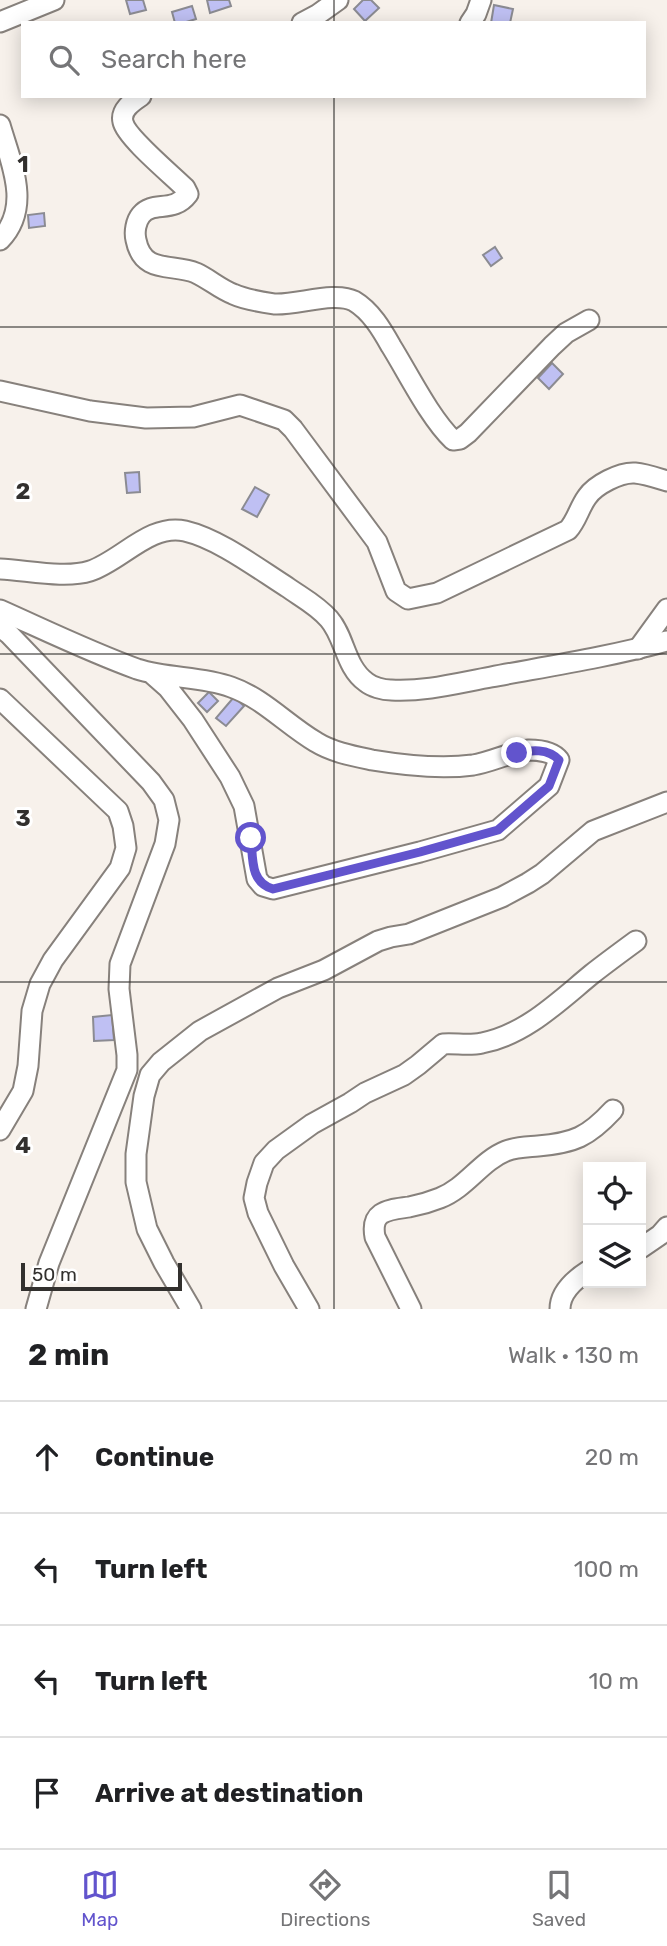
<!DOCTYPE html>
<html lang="en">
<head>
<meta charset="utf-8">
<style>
	body { margin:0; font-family:Rubik,sans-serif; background:#f6f6f6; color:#202124 }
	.controls { position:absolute; right:21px; bottom:21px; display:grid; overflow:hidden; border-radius:0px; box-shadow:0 4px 18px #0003 }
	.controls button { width:63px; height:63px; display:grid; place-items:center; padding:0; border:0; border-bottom:2px solid #e0e0e0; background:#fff; color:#202124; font:35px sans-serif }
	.scale { position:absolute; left:21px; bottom:18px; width:161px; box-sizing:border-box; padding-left:7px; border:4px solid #32302e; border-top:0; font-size:19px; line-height:24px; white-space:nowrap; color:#32302e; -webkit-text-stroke:5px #fff; paint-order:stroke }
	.stop { position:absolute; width:21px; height:21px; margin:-16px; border:5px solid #6254cd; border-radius:50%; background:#fff }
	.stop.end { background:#6254cd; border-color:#fff; box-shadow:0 2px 7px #0008 }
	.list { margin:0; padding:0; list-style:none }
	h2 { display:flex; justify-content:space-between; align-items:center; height:91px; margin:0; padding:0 28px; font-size:30px }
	h2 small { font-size:23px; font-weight:400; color:#757577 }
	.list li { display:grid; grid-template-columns:46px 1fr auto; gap:21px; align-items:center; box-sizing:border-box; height:112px; padding:0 28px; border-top:2px solid #e0e0e0 }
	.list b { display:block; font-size:26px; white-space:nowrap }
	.list em { font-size:23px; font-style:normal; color:#757577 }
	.icon { flex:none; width:38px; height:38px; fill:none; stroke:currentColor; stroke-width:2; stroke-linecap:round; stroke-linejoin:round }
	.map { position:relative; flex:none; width:667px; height:1309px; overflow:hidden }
	.search { position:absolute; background:#fff; box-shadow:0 4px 18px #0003; left:21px; right:21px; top:21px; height:77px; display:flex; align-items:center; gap:18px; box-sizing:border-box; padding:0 24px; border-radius:0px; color:#757577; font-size:26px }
	.sheet { height:539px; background:#fff }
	nav { display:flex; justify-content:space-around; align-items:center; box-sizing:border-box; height:98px; border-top:2px solid #e0e0e0; background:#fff; font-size:19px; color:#757577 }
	nav a { display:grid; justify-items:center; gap:4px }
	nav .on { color:#6254cd }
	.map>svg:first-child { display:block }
	.building { fill:#bfc0f3; stroke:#8b8b92; stroke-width:2 }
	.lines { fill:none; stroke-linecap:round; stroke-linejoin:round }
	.street-casing { stroke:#87817c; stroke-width:23 }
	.street { stroke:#fff; stroke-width:19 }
	.route { stroke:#6254cd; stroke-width:9 }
	.grid { fill:none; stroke:#32302e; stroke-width:2; stroke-opacity:0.55 }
	.grid-label { font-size:23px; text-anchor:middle; font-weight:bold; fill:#32302e; stroke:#fff; stroke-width:6; stroke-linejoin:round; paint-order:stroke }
</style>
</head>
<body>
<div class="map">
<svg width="667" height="1309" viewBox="0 0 667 1309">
	<rect width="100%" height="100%" fill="#f7f1eb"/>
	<!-- building -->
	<g class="building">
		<path d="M126,0H143L146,10L130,14Z"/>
		<path d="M207,0H229L231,6L210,13Z"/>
		<path d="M363,0H371L379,8L365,21L354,9Z"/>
		<path d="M494,5L513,9L510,23H491Z"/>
		<path d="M192,6L196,19L183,23H175L172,12Z"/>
		<path d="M44,213L45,226L29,228L28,215Z"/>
		<path d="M495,247L502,258L491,266L483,255Z"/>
		<path d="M552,363L563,374L549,389L538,378Z"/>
		<path d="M139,472L140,492L127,493L125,473Z"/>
		<path d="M255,487L269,495L257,517L242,509Z"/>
		<path d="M209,692L218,701L207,712L198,703Z"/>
		<path d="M234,697L244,706L226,726L216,718Z"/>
		<path d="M112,1015L114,1040L94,1041L93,1017Z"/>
	</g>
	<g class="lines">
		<defs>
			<g id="street">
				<path d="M0,22L54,0"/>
				<path d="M302,23L317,15L338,0"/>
				<path d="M470,23L476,14L481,0"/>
				<path d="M141,96C132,102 120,110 123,122C126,137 172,175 185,188L188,194C173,214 153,200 141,215C136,221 134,232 136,240C143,275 173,263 196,273C209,279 220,289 233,294C246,300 261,302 275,304C298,305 335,291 354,301C371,311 382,330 391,346C409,375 430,418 453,440L460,439L468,433L552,346L566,333L589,320"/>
				<path d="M0,125C11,163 32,207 0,240"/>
				<path d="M0,391L90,411L146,418L193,417L240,405L284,420L293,429L377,542L396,591L408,599L437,593L568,530C577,520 579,508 587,497C595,485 620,472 635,473C646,474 657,478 667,481"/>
				<path d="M0,569C26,570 65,579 90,571C121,561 150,523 185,531C219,539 257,568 287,587C301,597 317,605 329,619C345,637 345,667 366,682C372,687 383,690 391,690C424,692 458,683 491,677C550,666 609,657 667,641"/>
				<path d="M0,610C45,630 90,652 137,669C168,679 201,676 231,687C263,698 287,725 316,742C332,752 353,756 372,760C402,765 443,769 473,765C492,762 510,752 529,750C539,750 553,752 559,760L549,786L498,830L420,852L273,889L263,886L257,879L244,806L230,777L193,720L168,688L151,673"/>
				<path d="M0,627L9,634L151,782L164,800L169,820L165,844L120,964L119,989L127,1055V1070L49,1263L36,1309"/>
				<path d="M638,649L667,609"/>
				<path d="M0,699L118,811L123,826L126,848L120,868L53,960L40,984L32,1011L28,1066L23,1091L0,1130"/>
				<path d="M641,1248L660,1235L667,1227"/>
				<path d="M191,1309L164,1263L147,1229L136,1182V1154L144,1096L150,1075L161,1062L200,1031L278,988L324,970L378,941L391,937L409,934L502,897L528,883L542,874L593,831L667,802"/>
				<path d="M309,1309L284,1266L258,1213L254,1198L257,1183L264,1163L276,1150L312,1124L350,1103L365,1093L404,1075L418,1065L443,1044C456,1043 469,1046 482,1043C525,1035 559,1001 592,974C606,963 621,952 636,941"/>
				<path d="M411,1309L375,1237C370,1210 389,1210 409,1207C420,1205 430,1202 440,1198C466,1188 481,1161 506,1151C516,1147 527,1147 538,1146C574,1143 588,1137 613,1110"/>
				<path d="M560,1309C560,1292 574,1280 588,1271"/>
			</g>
		</defs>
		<!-- street casing -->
		<use href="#street" class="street-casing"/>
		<!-- street -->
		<use href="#street" class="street"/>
	</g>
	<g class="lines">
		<!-- route -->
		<path class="route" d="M251,838C253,859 250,882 273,889L420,852L498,830L549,786L559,760C548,748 531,750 517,753"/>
	</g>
	<!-- grid -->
	<path class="grid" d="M334,0V23M334,96V1309M0,327H667M0,654H667M0,982H667"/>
	<g class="grid-label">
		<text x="23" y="172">1</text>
		<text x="23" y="499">2</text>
		<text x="23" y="826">3</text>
		<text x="23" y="1153">4</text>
	</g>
</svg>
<div class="controls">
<button><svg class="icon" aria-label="locate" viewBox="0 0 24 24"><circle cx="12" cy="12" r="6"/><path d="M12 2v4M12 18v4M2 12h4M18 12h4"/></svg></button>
<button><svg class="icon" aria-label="layers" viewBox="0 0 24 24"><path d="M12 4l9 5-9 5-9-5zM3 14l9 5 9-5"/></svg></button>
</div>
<div class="scale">50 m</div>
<div class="stop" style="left:251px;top:838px"></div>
<div class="stop end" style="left:517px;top:753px"></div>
<div class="search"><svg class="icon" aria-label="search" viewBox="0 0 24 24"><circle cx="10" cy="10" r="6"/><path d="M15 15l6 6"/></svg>Search here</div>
</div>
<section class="sheet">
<h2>2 min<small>Walk · 130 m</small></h2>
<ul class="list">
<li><svg class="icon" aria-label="ahead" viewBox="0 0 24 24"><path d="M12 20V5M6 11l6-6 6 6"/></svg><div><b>Continue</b></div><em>20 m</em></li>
<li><svg class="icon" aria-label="left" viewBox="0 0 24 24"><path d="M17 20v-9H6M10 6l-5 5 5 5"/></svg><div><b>Turn left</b></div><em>100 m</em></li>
<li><svg class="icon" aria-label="left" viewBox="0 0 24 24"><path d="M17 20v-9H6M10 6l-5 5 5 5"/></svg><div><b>Turn left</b></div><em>10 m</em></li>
<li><svg class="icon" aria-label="arrive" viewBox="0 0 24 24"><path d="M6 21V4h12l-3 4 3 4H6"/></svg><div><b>Arrive at destination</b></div></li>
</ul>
</section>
<nav>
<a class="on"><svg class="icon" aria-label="map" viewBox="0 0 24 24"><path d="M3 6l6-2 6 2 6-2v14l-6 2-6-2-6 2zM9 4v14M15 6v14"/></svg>Map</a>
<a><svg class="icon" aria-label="directions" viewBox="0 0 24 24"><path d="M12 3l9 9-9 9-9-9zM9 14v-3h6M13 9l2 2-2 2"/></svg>Directions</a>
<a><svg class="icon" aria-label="saved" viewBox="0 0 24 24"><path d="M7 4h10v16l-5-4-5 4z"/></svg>Saved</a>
</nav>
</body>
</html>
